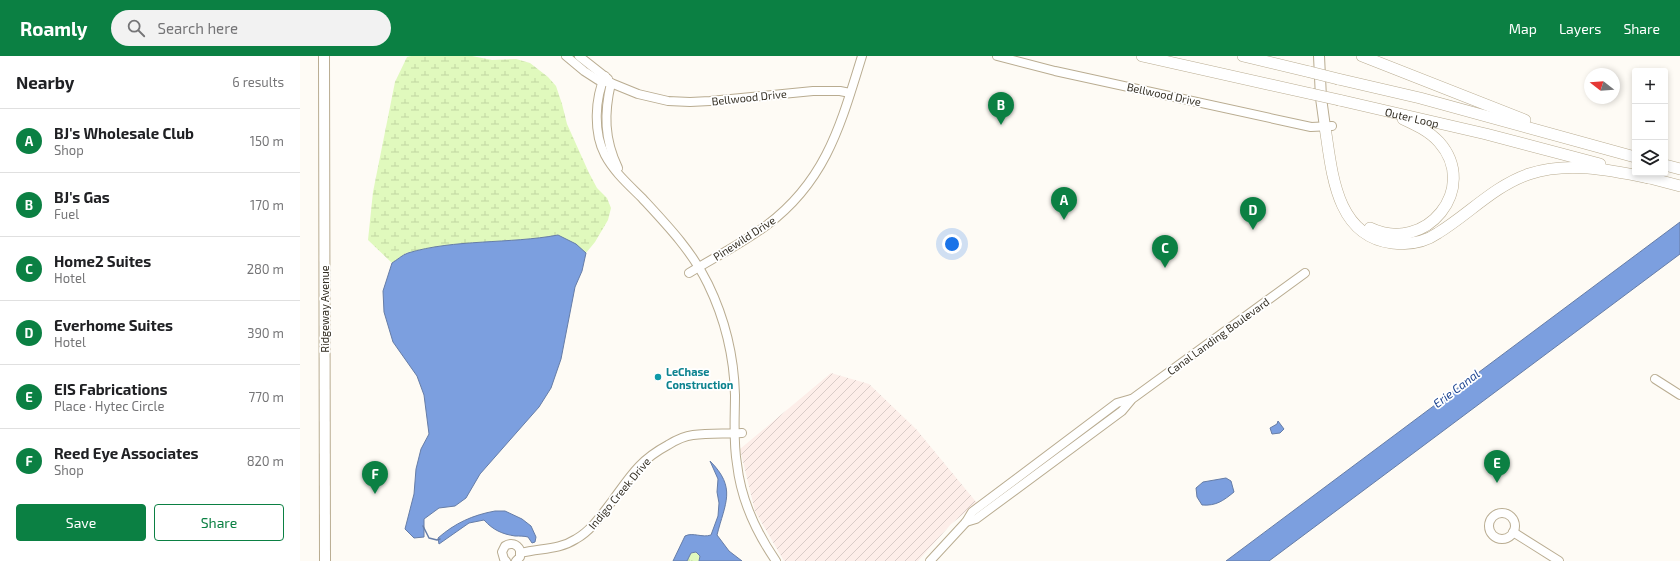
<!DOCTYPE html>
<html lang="en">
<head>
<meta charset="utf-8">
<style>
	body { margin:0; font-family:"Exo 2",sans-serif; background:#f2f2f2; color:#202124 }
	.controls { position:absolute; right:12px; top:12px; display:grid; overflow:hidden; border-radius:4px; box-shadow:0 2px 6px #0003 }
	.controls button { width:36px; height:36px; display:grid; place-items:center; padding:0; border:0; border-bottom:1px solid #e0e0e0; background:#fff; color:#202124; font:20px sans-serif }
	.compass { position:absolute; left:1284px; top:12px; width:36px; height:36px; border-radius:50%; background:#fff; box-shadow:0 2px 6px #0003; rotate:287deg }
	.you { position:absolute; left:652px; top:188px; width:14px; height:14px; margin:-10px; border:3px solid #fff; border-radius:50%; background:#1a73e8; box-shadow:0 0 0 6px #1a73e833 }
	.badge { display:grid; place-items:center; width:26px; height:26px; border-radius:50%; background:#0b8043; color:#fff; font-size:13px; font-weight:700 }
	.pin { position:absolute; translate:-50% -33px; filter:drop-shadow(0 1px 2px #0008) }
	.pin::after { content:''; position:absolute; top:21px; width:14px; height:12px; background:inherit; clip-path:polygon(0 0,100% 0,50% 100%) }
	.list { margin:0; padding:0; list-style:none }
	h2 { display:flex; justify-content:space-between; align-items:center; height:52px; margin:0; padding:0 16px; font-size:17px }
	h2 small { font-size:13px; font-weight:400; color:#757577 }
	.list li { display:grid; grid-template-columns:26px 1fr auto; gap:12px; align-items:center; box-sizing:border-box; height:64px; padding:0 16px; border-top:1px solid #e0e0e0 }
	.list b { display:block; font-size:15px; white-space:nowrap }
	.list p { margin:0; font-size:13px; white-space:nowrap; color:#757577 }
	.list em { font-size:13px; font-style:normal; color:#757577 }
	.actions { display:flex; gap:8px; padding:12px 16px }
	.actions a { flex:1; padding:9px 0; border:1px solid #0b8043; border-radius:4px; text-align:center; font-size:14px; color:#0b8043 }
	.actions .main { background:#0b8043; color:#fff }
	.icon { flex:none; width:22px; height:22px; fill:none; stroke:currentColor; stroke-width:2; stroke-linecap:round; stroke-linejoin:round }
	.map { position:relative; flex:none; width:1380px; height:505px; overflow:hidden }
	header { display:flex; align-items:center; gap:24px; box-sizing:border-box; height:56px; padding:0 20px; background:#0b8043; color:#fff }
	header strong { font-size:19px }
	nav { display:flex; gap:22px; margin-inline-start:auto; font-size:14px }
	.search { width:280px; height:36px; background:#f2f2f2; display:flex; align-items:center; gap:10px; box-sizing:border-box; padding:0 14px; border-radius:22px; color:#757577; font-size:15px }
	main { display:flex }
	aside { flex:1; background:#fff }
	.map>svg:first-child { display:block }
	.industrial { fill:url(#industrial-furrows) }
	.grass { fill:url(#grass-tufts) }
	.wetland { fill:url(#wetland-marsh) }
	.water { fill:#7c9fdf; stroke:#667da7 }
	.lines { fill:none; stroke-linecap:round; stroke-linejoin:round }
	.stream { stroke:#667da7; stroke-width:1.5 }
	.minor-casing { stroke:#b9ac91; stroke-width:10 }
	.major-casing { stroke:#b9ac91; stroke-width:12 }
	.highway-casing { stroke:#b9ac91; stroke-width:12 }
	.minor { stroke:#fff; stroke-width:8 }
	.major { stroke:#fff; stroke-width:10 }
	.highway { stroke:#fff; stroke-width:11 }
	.highway-bridge-casing { stroke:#b9ac91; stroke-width:12; stroke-linecap:butt }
	.highway-bridge { stroke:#fff; stroke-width:11 }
	.culture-dot { fill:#0f9aa8; stroke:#fff; stroke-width:1.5 }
	.labels { text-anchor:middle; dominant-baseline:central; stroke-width:3.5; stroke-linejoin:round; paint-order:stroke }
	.street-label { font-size:11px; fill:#332e23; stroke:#fff }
	.culture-label { font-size:11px; font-weight:bold; fill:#0d838f; stroke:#fff; text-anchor:start }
	.water-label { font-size:12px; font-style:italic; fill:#204792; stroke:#fff }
</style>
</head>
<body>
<header>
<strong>Roamly</strong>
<div class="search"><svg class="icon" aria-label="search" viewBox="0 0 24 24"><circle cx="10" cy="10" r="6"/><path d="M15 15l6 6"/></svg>Search here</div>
<nav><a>Map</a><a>Layers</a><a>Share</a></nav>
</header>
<main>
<aside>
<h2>Nearby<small>6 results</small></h2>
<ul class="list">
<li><span class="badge">A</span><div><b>BJ's Wholesale Club</b><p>Shop</p></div><em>150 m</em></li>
<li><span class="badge">B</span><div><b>BJ's Gas</b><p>Fuel</p></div><em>170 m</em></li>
<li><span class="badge">C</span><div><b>Home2 Suites</b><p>Hotel</p></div><em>280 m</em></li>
<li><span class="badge">D</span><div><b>Everhome Suites</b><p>Hotel</p></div><em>390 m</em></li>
<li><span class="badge">E</span><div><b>EIS Fabrications</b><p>Place · Hytec Circle</p></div><em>770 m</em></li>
<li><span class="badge">F</span><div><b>Reed Eye Associates</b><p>Shop</p></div><em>820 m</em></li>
</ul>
<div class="actions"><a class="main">Save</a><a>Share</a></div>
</aside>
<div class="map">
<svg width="1380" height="505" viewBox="0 0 1380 505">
	<defs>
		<pattern id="industrial-furrows" width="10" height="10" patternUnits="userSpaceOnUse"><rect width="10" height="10" fill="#fdeee9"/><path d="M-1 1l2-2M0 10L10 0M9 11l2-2" fill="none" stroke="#d9ccc8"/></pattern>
		<pattern id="grass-tufts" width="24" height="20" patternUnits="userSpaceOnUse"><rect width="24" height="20" fill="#e0f9bd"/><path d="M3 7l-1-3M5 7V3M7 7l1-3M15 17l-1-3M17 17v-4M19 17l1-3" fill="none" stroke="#c1d6a2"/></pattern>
		<pattern id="wetland-marsh" width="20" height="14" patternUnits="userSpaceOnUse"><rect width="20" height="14" fill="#e0f9bd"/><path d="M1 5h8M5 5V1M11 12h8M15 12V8" fill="none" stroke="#c1d6a2"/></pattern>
	</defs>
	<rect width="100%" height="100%" fill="#fefbf5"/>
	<!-- industrial -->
	<path class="industrial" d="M531,317L569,328L616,373L677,447L651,468L618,505H484L455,455L440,393Z"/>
	<!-- grass -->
	<path class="grass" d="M396,496L400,500L399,505H387L391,497Z"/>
	<!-- wetland -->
	<path class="wetland" d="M111,0H172L192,4L216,3L230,7L248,21L256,30L262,48L267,68L289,117L297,132L307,142L311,152L308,164L295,186L286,197H282L258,179L235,183L186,186L140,191L106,197L92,207L68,184L73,136L95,26L107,1Z"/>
	<!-- water -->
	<g class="water">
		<path d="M1380,166V198L969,505H926Z"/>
		<path d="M258,179L276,188L286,197L282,215L275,231L261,303L251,332L239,351L180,418L166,442L155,450L139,452L124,463V481L114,482L105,473L114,438L116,413L121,393L129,378L124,339L117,320L93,286L84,256L83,235L92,207C97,204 102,199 108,197C154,183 210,188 258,179Z"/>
		<path d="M978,365L984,373L980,377L972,378L970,372L977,368Z"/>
		<path d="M410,405C437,432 425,447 417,479L429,495L442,505H399L400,500L396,496L391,497L387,505H373L385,480C393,476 402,482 411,479L418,460L419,447L417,436L418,423Z"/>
		<path d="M926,422L931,425L934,436C923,445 916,450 902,449L897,441L896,432L903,426Z"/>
		<path d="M195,455H205L222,463L231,470L236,481L235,486L232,487L228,481C224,480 220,480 215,480C202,478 193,474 184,464L169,467L139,488L138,482C155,467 173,459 195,455Z"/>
	</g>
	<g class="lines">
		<!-- stream -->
		<path class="stream" d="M123,470L129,482L137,484L140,483"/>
		<defs>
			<g id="minor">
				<path d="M266,0L284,15L298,24L311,27L338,38L368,45L390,46L410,45L513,35H540L550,37"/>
				<path d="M279,0L308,23"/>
				<path d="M697,0L755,15L1011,71L1032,70"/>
				<path d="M305,20C295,42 293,76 305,99C314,116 329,129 342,142C367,169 392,195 408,228C425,263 434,300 435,339C435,362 433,385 437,408C441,444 456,476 476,505"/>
				<path d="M311,27C304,57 304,83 318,112"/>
				<path d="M389,217C415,201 443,187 467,169C527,124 541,67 562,0"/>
				<path d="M1355,323L1380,339"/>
				<circle cx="1202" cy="470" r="13"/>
				<path d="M666,466L676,463L822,355L832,343L1005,217"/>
				<path d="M1213,476L1259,505"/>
				<path d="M221,497C240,492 259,494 276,483C292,474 302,458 313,444C331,419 340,404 368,389C376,384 384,380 393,379C409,377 426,378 442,377"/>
				<path d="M206,505L204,503L202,496L205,490C211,486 217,488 220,494V501L216,505"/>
				<path d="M630,505L666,466L672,456L817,347L831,343"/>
			</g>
			<g id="major">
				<path d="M24,0L25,505"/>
				<path d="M1019,0L1021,42L1025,71"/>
			</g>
			<g id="highway">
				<path d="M842,0L1012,38"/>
				<path d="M943,0L1010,16"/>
				<path d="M1062,0L1225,64"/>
				<path d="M1038,23L1120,42L1335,101"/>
				<path id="s1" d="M1039,44L1186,78L1300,108"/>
				<path d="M1025,71C1032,115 1035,180 1092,187C1108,189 1125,186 1138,177C1169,158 1194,130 1229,118C1268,105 1310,114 1349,122"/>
				<path d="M1365,109L1380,113"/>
				<path d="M1342,120L1380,130"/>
				<path d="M1070,172C1126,199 1180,132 1139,86C1129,75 1116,69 1103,63"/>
			</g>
		</defs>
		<!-- minor casing -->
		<use href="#minor" class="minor-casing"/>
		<!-- major casing -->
		<use href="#major" class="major-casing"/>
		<!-- highway casing -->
		<use href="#highway" class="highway-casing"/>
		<!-- minor -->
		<use href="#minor" class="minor"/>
		<!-- major -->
		<use href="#major" class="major"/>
		<!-- highway -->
		<use href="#highway" class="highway"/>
		<defs>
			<g id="highway-bridge">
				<path d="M1010,16L1038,23"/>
				<path d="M1012,38L1039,44"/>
			</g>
		</defs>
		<!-- highway-bridge casing -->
		<use href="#highway-bridge" class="highway-bridge-casing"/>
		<!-- highway-bridge -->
		<use href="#highway-bridge" class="highway-bridge"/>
	</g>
	<!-- markers -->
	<circle class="culture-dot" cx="358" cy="321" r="4"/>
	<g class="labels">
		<!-- street labels -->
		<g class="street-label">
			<text transform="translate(864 38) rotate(12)">Bellwood Drive</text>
			<text transform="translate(449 41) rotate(-6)">Bellwood Drive</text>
			<text stroke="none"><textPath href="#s1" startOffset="75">Outer Loop</textPath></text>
			<text transform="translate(444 182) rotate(-33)">Pinewild Drive</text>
			<text transform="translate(24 253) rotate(-90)">Ridgeway Avenue</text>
			<text transform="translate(918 280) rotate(-36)">Canal Landing Boulevard</text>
			<text transform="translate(319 437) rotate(-50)">Indigo Creek Drive</text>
		</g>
		<!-- culture labels -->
		<g class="culture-label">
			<text x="366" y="315">LeChase<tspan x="366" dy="13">Construction</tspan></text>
		</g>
		<!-- water labels -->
		<g class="water-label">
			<text transform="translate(1156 332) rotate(-37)">Erie Canal</text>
		</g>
	</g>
</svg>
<div class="controls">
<button>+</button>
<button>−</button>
<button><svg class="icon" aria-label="layers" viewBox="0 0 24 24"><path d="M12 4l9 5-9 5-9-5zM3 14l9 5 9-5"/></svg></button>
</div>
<svg class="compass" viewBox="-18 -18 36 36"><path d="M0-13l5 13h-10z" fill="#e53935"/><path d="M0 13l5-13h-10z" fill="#757577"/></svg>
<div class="you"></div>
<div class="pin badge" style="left:764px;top:164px">A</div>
<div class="pin badge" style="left:701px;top:69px">B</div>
<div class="pin badge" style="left:865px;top:212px">C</div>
<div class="pin badge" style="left:953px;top:174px">D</div>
<div class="pin badge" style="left:1197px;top:427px">E</div>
<div class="pin badge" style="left:75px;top:438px">F</div>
</div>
</main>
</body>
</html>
